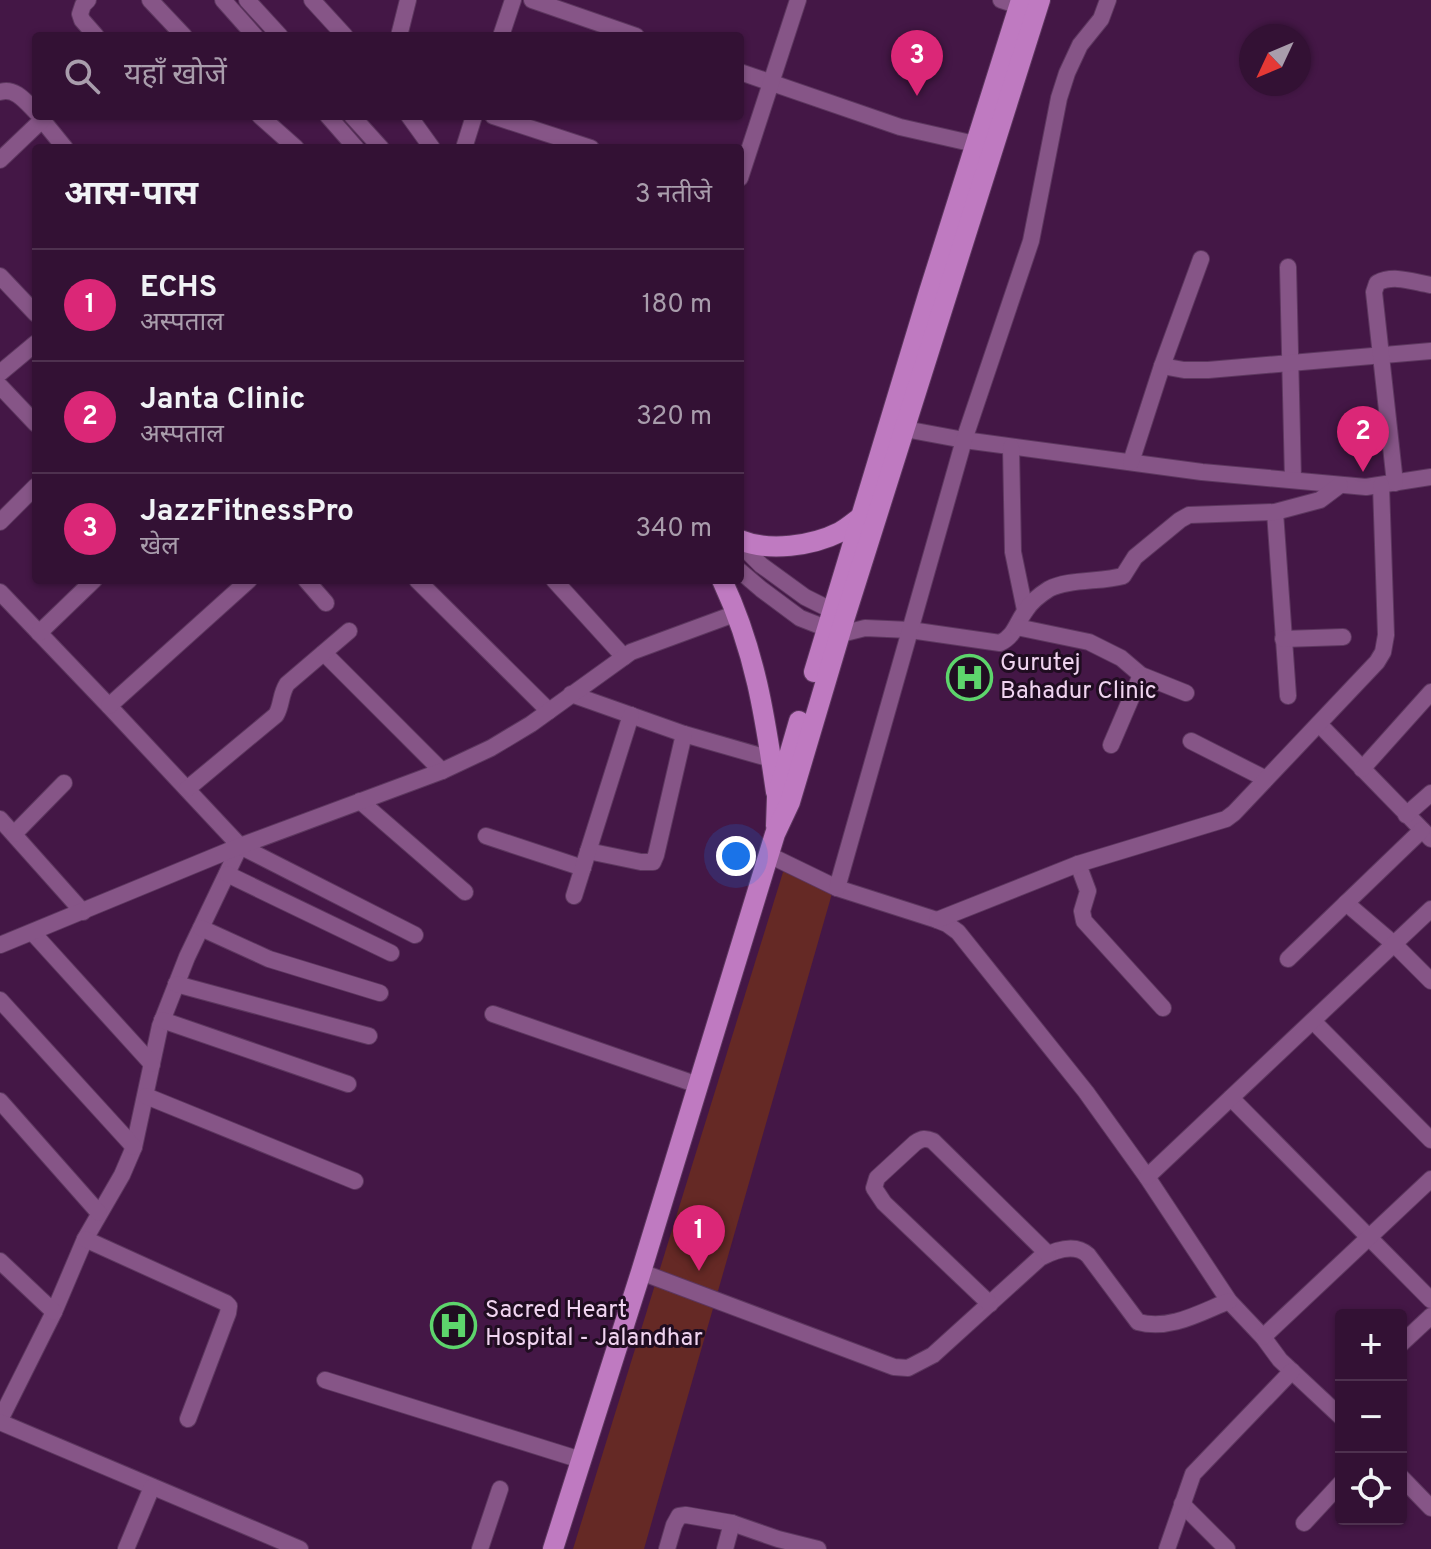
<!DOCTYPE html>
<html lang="hi">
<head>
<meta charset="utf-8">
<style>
	body { margin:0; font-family:Overpass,"Noto Sans Devanagari",sans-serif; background:#3e1f40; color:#f1f3f6 }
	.controls { position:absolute; right:24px; bottom:24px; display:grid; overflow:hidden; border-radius:8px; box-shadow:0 2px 6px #0004 }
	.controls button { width:72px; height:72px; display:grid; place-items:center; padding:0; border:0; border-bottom:2px solid #4e314f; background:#331134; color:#f1f3f6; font:40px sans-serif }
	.compass { position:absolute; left:1239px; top:24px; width:72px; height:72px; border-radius:50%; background:#331134; box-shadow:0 2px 6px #0004; rotate:226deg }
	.you { position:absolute; left:736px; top:856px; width:28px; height:28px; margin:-20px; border:6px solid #fff; border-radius:50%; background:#1a73e8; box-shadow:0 0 0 12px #1a73e833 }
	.badge { display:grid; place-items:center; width:52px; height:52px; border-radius:50%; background:#db2777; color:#fff; font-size:26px; font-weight:700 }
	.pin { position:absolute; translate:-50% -66px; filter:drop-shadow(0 2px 4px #0008) }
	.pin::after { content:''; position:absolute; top:42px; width:28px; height:24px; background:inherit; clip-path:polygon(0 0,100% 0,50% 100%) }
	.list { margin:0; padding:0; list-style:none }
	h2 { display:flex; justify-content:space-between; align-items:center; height:104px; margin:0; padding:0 32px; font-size:34px }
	h2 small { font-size:26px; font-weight:400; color:#a99dac }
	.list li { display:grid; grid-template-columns:52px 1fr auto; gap:24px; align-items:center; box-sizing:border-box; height:112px; padding:0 32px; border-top:2px solid #4e314f }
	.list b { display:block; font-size:30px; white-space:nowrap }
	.list p { margin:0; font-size:26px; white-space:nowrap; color:#a99dac }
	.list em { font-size:26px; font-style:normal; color:#a99dac }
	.icon { flex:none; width:44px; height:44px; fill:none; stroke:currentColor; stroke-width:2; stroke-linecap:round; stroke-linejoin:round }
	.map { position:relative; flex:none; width:1431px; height:1549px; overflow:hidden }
	.search { position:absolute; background:#331134; box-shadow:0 2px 6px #0004; left:32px; top:32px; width:712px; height:88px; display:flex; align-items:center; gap:20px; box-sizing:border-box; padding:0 28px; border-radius:8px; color:#a99dac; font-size:30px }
	.panel { position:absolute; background:#331134; box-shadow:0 2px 6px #0004; left:32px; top:144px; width:712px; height:440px; border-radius:8px }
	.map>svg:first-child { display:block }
	.green { fill:#652925 }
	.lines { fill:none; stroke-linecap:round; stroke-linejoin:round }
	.minor-casing { stroke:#5d375f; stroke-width:18 }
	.major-casing { stroke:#5d375f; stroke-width:22 }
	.minor { stroke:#865587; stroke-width:16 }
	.major { stroke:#bf7ac1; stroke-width:20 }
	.labels { text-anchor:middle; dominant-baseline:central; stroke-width:6; stroke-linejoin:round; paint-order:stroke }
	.poi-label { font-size:24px; fill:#f0d4f0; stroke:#200d21; text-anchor:start }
</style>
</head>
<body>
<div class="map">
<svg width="1431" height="1549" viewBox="0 0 1431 1549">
	<rect width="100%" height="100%" fill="#441746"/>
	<!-- green -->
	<path class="green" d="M784,869L833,890L644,1549H573Z"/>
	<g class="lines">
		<defs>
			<g id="minor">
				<path d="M88,0L83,5L80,14L82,20L96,36"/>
				<path d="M150,0L184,36"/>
				<path d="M223,0L255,36"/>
				<path d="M247,0L280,36"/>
				<path d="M312,0L345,36"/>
				<path d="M532,0L636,36"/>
				<path d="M1001,0L1019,6"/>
				<path d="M399,36L408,0"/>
				<path d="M501,36L513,0"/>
				<path d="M740,72L900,127L975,144"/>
				<path d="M0,92C15,87 26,102 36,112"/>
				<path d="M39,116L65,148"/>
				<path d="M260,116L296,148"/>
				<path d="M328,116L356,148"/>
				<path d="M352,116L381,148"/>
				<path d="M409,116L432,148"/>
				<path d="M493,116L591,148"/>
				<path d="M464,148L474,116"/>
				<path d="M0,160L43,119"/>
				<path d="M740,178L798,0"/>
				<path d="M1288,267L1293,480"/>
				<path d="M0,276L36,314"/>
				<path d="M1162,366L1184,370H1208L1431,351"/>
				<path d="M0,373L36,343"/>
				<path d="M0,386L36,424"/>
				<path d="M905,429L964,440L1202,472L1366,487L1431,477"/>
				<path d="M1011,447L1013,552L1025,610"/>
				<path d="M1131,462L1162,366L1201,259"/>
				<path d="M1395,483L1374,292L1377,283C1394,274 1413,282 1431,285"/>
				<path d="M1275,512L1288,696"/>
				<path d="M0,522L36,486"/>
				<path d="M740,544L761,565L805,597L843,616"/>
				<path d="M740,571L761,589L800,618L841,634L865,628L910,630L1000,643C1015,636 1016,623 1026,610C1031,602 1041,594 1049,589C1067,579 1102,582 1123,576L1135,557L1180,520L1189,515L1275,512L1320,500L1340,485"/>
				<path d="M306,580L326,603"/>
				<path d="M417,580L549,711"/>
				<path d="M554,580L624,657"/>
				<path d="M0,592L109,706L240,846L187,957L160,1026L134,1147L122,1175L85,1239L54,1312L0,1420"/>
				<path d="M1017,627L1089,642L1121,658L1141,675L1186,693"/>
				<path d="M39,633L94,580"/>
				<path d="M1283,639L1343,637"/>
				<path d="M324,653L442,771"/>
				<path d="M571,694L684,734L771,759"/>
				<path d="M109,706L249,580"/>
				<path d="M1319,724L1431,839"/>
				<path d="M1191,741L1266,779"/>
				<path d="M1111,745L1141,675"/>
				<path d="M1362,769L1431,692"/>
				<path d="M187,789L276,715C282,705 280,695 287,684L349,631"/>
				<path d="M360,801L465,892"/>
				<path d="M1406,815L1431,793"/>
				<path d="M0,819L83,912"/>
				<path d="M14,834L64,783"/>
				<path d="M486,836L583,868"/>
				<path d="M240,846L415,935"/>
				<path d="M588,851L641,862H653L656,855L684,734"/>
				<path d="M769,855L837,888L937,920L947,924L958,932L1086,1092L1147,1177L1229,1301L1263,1337L1280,1360L1341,1417"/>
				<path d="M1078,864L1088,891L1082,911L1084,921L1163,1008"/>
				<path d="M227,874L391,953"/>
				<path d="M837,888L964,440L1031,241L1059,98L1067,73L1080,45L1101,19L1108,0"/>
				<path d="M574,896L631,715"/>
				<path d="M1346,903L1394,944L1431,981"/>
				<path d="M937,920L1078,864L1226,819L1234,813L1377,662L1383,652L1386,635L1381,485"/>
				<path d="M201,928L269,959L380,993"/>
				<path d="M33,933L152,1064"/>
				<path d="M0,945L240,846L442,771L491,748L531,724L631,652L737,613"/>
				<path d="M1288,959L1422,830"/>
				<path d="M176,984L369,1036"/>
				<path d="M0,1000L134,1147"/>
				<path d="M493,1014L698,1085"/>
				<path d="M162,1020L348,1084"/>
				<path d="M1313,1021L1431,1140"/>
				<path d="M146,1096L355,1181"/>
				<path d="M1231,1098L1431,1300"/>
				<path d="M0,1101L99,1213"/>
				<path d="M1147,1177L1431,909"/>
				<path d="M85,1239L226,1303L229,1306L228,1313L188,1419"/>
				<path d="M0,1261L54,1312"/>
				<path d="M641,1272L894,1367L908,1368L933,1355L1040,1258C1055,1250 1075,1243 1088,1255L1138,1322C1170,1331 1201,1312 1229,1301"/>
				<path d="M990,1304L884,1203L874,1188L877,1178L915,1143C922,1138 926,1138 933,1141L1048,1254"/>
				<path d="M1263,1337L1431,1179"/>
				<path d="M1401,1344L1431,1316"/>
				<path d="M325,1380L581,1460"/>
				<path d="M0,1422L300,1549"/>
				<path d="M1401,1477L1431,1508"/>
				<path d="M1182,1504L1227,1549"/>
				<path d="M1304,1523L1341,1483"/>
				<path d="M126,1549L152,1487"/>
				<path d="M480,1549L500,1489"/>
				<path d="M667,1549L674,1525L679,1516L686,1515L732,1523L778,1539L818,1549"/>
				<path d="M725,1549L732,1523"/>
				<path d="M1167,1549L1193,1474L1292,1371"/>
			</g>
			<g id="major">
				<path d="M740,540C769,552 812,546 840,532C847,528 854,522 861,517"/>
				<path d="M722,580C755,650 765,716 776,792"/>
				<path d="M814,672L929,292L1021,0"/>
				<path d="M776,826L777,797L799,721"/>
				<path d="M553,1549L641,1272L775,834L790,802L845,617L1040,0"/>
			</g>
		</defs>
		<!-- minor casing -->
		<use href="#minor" class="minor-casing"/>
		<!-- major casing -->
		<use href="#major" class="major-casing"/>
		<!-- minor -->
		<use href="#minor" class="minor"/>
		<!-- major -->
		<use href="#major" class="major"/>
	</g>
	<!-- icons -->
	<defs>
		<symbol id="hospital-ring" viewBox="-11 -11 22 22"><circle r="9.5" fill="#200d21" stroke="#5dd56c" stroke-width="1.5"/><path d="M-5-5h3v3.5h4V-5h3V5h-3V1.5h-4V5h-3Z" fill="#5dd56c"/></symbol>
	</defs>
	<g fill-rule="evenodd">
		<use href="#hospital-ring" x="944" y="652" width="51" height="51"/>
		<use href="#hospital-ring" x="428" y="1300" width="51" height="51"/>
	</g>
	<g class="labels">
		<!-- poi labels -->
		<g class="poi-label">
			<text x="1000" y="664">Gurutej<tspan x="1000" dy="28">Bahadur Clinic</tspan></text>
			<text x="485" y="1311">Sacred Heart<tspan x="485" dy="28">Hospital - Jalandhar</tspan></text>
		</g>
	</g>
</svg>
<div class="controls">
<button>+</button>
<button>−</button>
<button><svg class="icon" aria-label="locate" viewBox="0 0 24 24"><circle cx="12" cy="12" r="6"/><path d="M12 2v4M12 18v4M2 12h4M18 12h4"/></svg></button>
</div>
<svg class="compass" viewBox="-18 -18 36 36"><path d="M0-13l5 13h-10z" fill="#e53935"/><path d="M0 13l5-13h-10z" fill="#a99dac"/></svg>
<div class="you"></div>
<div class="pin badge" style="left:699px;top:1271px">1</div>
<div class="pin badge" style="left:1363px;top:472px">2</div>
<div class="pin badge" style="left:917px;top:96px">3</div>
<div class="search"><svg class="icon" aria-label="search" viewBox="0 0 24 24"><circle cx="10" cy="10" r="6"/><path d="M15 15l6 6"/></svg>यहाँ खोजें</div>
<section class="panel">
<h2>आस-पास<small>3 नतीजे</small></h2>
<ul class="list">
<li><span class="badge">1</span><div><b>ECHS</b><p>अस्पताल</p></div><em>180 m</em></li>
<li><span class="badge">2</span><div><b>Janta Clinic</b><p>अस्पताल</p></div><em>320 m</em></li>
<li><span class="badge">3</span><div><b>JazzFitnessPro</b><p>खेल</p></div><em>340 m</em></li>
</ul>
</section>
</div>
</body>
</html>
